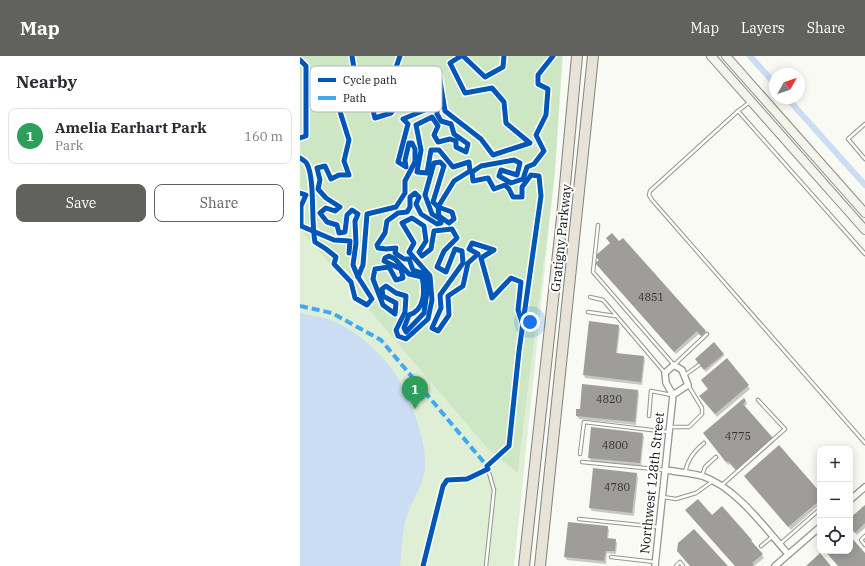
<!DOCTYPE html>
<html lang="en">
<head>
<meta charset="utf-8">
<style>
	body { margin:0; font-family:"IBM Plex Serif",serif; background:#f2f2f3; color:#2b2b33 }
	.controls { position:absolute; right:12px; bottom:12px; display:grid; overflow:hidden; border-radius:8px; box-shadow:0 2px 10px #0003 }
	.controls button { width:36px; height:36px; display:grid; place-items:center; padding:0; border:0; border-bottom:1px solid #e1e1e2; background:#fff; color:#2b2b33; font:20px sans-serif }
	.compass { position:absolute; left:469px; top:12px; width:36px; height:36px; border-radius:50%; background:#fff; box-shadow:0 2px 10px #0003; rotate:50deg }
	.you { position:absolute; left:230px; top:266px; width:14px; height:14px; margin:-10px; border:3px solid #fff; border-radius:50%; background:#1a73e8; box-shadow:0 0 0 6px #1a73e833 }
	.badge { display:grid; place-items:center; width:26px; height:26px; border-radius:50%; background:#61615e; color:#fff; font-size:13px; font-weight:700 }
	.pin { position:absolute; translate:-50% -33px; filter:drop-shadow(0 1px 2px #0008) }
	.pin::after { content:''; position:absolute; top:21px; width:14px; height:12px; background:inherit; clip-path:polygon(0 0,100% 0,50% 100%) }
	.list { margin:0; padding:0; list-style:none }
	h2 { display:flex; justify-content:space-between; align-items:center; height:52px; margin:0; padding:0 16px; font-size:17px }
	h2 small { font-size:13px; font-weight:400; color:#7c7c81 }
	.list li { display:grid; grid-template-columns:26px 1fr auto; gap:12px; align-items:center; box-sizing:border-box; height:56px; margin:0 8px 8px; padding:0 8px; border:1px solid #e1e1e2; border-radius:8px }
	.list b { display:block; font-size:15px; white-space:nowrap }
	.list p { margin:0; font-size:13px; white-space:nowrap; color:#7c7c81 }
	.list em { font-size:13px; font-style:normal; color:#7c7c81 }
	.actions { display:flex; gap:8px; padding:12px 16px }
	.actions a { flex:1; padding:9px 0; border:1px solid #61615e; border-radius:8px; text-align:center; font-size:14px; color:#61615e }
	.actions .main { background:#61615e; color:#fff }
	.icon { flex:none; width:22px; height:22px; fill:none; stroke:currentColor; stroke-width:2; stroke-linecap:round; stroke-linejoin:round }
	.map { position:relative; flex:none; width:565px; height:510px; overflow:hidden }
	header { display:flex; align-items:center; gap:24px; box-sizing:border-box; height:56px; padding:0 20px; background:#61615e; color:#fff }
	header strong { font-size:19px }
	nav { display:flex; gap:22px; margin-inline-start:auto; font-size:14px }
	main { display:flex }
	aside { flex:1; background:#fff }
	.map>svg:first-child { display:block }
	.green { fill:#deefd5 }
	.forest { fill:#cde6c4 }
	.water { fill:#cbddf3 }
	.shadow { fill:#0003 }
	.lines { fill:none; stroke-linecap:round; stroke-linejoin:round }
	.canal { stroke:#cbddf3; stroke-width:6 }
	.building { fill:#9e9d99 }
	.service-casing { stroke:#949492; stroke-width:4.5 }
	.minor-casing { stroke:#949492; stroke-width:8 }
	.secondary-casing { stroke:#8b8b88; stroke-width:10 }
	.motorway-casing { stroke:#82827f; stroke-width:12 }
	.service { stroke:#fefefd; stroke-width:2.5 }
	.minor { stroke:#fefefd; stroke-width:5.5 }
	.secondary { stroke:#f3f4eb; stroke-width:8 }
	.motorway { stroke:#e8e3d7; stroke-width:10 }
	.quiet { stroke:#3fa9f5; stroke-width:4; stroke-dasharray:8 4; stroke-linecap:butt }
	.cycleway-casing { stroke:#fff; stroke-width:8 }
	.cycleway { stroke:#0057b8; stroke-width:5 }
	.labels { text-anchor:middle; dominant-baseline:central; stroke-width:4; stroke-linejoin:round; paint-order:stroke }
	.number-label { font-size:11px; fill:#323231 }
	.street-label { font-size:13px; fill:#0e0e0e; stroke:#fff }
	.key { fill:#fff; stroke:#b7b7b7; stroke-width:1 }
	.key-label { font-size:11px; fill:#0e0e0e }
</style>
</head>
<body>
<header>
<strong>Map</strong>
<nav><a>Map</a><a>Layers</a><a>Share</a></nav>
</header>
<main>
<aside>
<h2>Nearby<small></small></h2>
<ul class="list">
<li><span class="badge" style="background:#2e9e5b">1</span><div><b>Amelia Earhart Park</b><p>Park</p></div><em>160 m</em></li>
</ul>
<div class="actions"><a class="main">Save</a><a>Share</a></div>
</aside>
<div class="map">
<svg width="565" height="510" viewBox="0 0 565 510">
	<rect width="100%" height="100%" fill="#fafaf4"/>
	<!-- green -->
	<path class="green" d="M0,0H263L255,115L214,510H0Z"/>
	<!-- forest -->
	<path class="forest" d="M0,0H262L255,116L221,388L218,417L188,393L0,173Z"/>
	<!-- water -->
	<path class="water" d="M0,257C10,259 23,261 33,265C59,276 87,302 101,327C108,339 113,353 117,366C122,381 126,395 125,411C124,428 113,443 107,459C102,475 102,493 100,510H0Z"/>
	<!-- shadow -->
	<g class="shadow">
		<path d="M307,183L405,275L407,278L403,282L399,278L376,298L298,210L299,205L297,200L311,188Z"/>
		<path d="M290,267L318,270L320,273L317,298L344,301L345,304L342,329L285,322L284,319Z"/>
		<path d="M423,298L424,300L406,316L397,305Z"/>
		<path d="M427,304L450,333L417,361L402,343L408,333L402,325Z"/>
		<path d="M338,335L339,338L336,369L279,363L277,360L281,354Z"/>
		<path d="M446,345L447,348L444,351L474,386L438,417L430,408L428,409L404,378Z"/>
		<path d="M342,378L344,381L341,410L291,405L289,401Z"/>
		<path d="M294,413L336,418L338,421L334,460L292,455L290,452Z"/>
		<path d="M445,421L520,437V448L491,474Z"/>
		<path d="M565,450V472L557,479L550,471V464Z"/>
		<path d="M388,457L412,460L451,484L464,502L454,510H435Z"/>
		<path d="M307,471L309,474L308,483L315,484L317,487L316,498L307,497L306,508L267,504L265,501Z"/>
	</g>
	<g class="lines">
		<!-- canal -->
		<g class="canal">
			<path d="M450,0L475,28"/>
			<path d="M487,42L565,129"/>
		</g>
	</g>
	<!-- building -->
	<g class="building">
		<path d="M312,177L319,185L323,182L406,275L401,280L397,275L374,296L295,207L299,204L295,200L310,187L306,182Z"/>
		<path d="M289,265L319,269L316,297L344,300L341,326L283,319Z"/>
		<path d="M414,286L424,298L404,314L395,303Z"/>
		<path d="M427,302L449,329L415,358L399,340L408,333L401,324Z"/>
		<path d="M282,328L338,334L335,366L276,360V353H280Z"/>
		<path d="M444,342L446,345L443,348L473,382L436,414L428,405L426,406L403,377Z"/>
		<path d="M291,371L343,377L340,407L288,402Z"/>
		<path d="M479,389L520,436V444L488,471L444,420Z"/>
		<path d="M293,412L337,417L332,457L289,452Z"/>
		<path d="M398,443L412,459L422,450L452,484L451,485L463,498L452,507L454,508L452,510H435L385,454Z"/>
		<path d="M565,449V467L555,477L550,471V462Z"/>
		<path d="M268,466L308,470L307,482L316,483L315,495H306L304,505L264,501Z"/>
		<path d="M394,473L428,510H390L377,495L378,487Z"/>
		<path d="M550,480L565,497V510H538L525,495H550Z"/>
		<path d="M520,497L531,510H506Z"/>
	</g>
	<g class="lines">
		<defs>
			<g id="service">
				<path d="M438,55L450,46"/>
				<path d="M565,68L548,83L565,103"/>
				<path d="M298,169L293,216L374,309L407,278"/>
				<path d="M565,198L438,55L350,135L349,139L352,144L565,387"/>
				<path d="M290,241L303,244L365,317"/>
				<path d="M288,256L315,260"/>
				<path d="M385,319L399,309"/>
				<path d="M349,360L351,335L372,339"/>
				<path d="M370,371H389L402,358V352L388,329"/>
				<path d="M280,398L284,366L368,376"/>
				<path d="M282,406L365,414"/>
				<path d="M385,417C387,404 394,395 404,387"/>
				<path d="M402,420L405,411L416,401"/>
				<path d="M422,429L485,373L458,344"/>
				<path d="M363,441L376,443L396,437L413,425"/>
				<path d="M279,463L359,471"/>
				<path d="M565,480L561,484L565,489"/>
				<path d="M480,488L520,453"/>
				<path d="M461,490L472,481"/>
				<path d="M311,501L355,506"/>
				<path d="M186,510L194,434L187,410"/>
				<path d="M376,510L380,506L383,510"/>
			</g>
			<g id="minor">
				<path d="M366,414C377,416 391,417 402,420C436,431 465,472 488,498"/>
				<path d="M550,444L565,431"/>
				<path d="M355,510L373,339L366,327L365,317L374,309L382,314L388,329L373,339"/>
				<path d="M475,510L520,471"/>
			</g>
			<g id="secondary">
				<path d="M411,0L565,174"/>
				<path d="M426,0L565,157"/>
			</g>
			<g id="motorway">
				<path d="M224,510L262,161L277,0"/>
				<path d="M240,510L293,0"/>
			</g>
		</defs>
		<!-- service casing -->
		<use href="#service" class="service-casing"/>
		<!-- minor casing -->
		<use href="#minor" class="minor-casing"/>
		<!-- secondary casing -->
		<use href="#secondary" class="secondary-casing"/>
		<!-- motorway casing -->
		<use href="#motorway" class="motorway-casing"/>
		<!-- service -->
		<use href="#service" class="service"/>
		<!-- minor -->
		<use href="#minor" class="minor"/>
		<!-- secondary -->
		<use href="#secondary" class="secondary"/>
		<!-- motorway -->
		<use href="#motorway" class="motorway"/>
		<!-- quiet -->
		<path class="quiet" d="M0,250L32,257L81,284L187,410"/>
		<defs>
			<g id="cycleway">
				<path d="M100,0L93,20L71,47L75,62L91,57L105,37L139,19L145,55L181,83L193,99L230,87L206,67L204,46L192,32L165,37L150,7L161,0"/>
				<path d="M163,0L185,21L203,11L204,0"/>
				<path d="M0,4L6,10V80L0,82"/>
				<path d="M0,102C3,104 6,105 7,108C15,122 11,167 15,186L26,193L36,201L34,208L51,226L55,242L67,249L72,243L58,221L53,209L56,187L55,165L58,158L52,154L47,159L45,176L39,177L37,169L27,166L20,157L26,152L35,155L40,151L26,142L18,133L20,124L17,112L25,110L31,123L39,119H49L44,105L49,84L37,46V34L44,25L57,30L62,23L54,12L52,0"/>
				<path d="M0,137L6,139L1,150V170L34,184L50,185L49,197"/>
				<path d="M58,221L63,209L67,158L96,151L105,137V125L115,106V93L112,87H109L105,104L106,111L98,106L108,68L103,63L137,49V58L141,65L151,68L154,78L168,88L166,96L156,91V85L150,83L138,86L134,79L138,70L132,61L116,69L121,94L117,116L127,117L131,94H139L153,111L169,106L170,115L154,125L138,151L139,160L149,167L154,163L152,156L138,151L133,146L144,110L140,106L134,107L125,139L132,158L140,163L141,167L137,168L121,158L116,148L119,141L115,137L110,141V151L107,156L98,157L87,165L85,177L77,189L78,192L86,193L96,192L95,197L104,203H109L113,214L125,218L128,228L124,257L106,276L104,272L109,259C125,254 125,235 122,221L109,218L95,203L89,200L85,202L84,205L101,213L103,222L96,224L89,211L75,213L73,223L83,249L95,258L96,247L83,240L82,233L86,230L96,237L106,240L105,256L96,274L98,280L106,283L128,263L132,244L130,220L109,196L114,187L102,167L112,162L124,170L126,185L119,196L122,200L131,193L134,175L152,173L157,182L144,195L137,211L146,216L155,193L162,195L163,207L140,239L141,252L132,272L138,275L149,259L148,240L163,230L168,207L178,198L169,193L172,187L194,194L181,202L192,242L211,222L221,226L218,254L223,269"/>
				<path d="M187,410L209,390L219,295L241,140L239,120L231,119L222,131V141H213L209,133L205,129L194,133L188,122L173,125L172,116L181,110L214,104L220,107L217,119L201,114L199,120L211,127L223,123L227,111L234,108L244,95L236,79L246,59L248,33L238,28V19L253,0"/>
				<path d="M123,510L143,430L147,424L167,423L188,413"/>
			</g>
		</defs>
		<!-- cycleway casing -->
		<use href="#cycleway" class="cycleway-casing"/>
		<!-- cycleway -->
		<use href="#cycleway" class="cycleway"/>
	</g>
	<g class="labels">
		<!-- number labels -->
		<g class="number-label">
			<text x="351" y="241">4851</text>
			<text x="309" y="343">4820</text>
			<text x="438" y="380">4775</text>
			<text x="315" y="389">4800</text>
			<text x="317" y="431">4780</text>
		</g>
		<!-- street labels -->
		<g class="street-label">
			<text transform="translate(261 182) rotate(-84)">Gratigny Parkway</text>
			<text transform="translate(352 427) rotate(-84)">Northwest 128th Street</text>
		</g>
	</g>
	<!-- legend -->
	<rect x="10" y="10" width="132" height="46" rx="6" class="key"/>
	<rect x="18" y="22" width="18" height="4" fill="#0057b8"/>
	<rect x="18" y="40" width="18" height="4" fill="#3fa9f5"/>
	<g class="key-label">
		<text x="43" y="28">Cycle path</text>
		<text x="43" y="46">Path</text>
	</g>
</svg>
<div class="controls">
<button>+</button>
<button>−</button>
<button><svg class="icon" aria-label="locate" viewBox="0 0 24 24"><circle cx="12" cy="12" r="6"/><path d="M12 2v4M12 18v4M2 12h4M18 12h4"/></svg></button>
</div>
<svg class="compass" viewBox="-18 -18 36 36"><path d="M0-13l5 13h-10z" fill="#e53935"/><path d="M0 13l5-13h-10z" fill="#7c7c81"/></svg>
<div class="you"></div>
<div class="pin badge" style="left:115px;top:353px;background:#2e9e5b">1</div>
</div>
</main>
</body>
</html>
